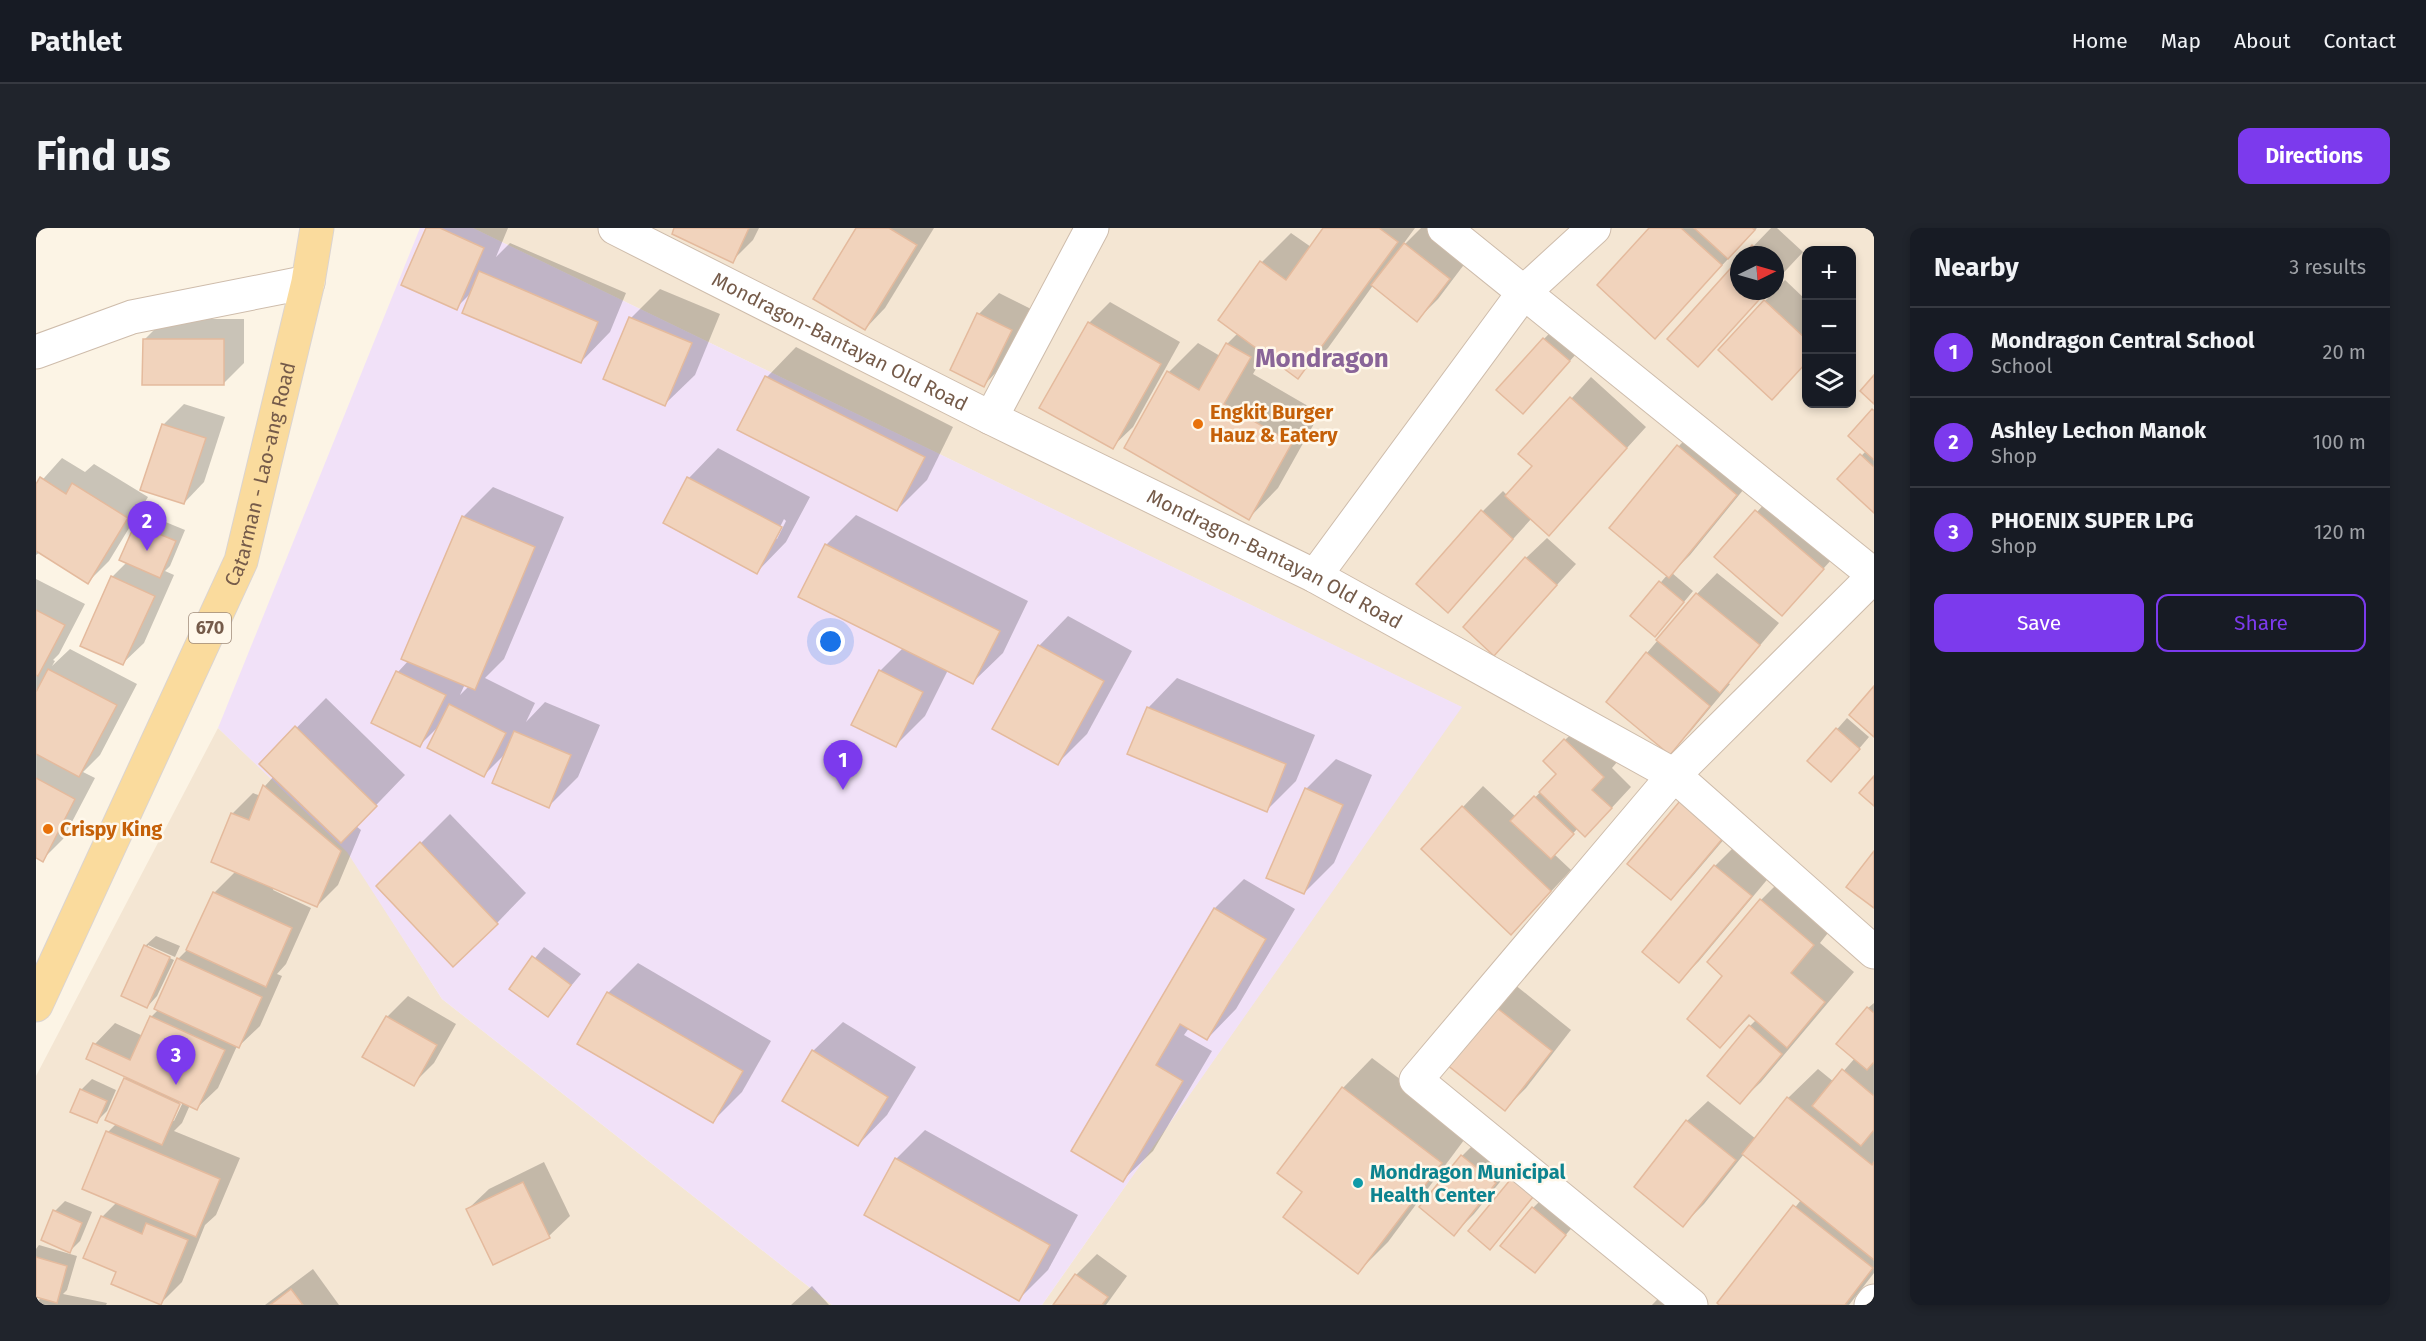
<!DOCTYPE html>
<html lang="en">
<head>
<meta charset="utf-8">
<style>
	body { margin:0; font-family:"Fira Sans",sans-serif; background:#20242c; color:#f1f3f6 }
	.controls { position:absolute; right:18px; top:18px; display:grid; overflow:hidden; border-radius:12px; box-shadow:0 3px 9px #0003 }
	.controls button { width:54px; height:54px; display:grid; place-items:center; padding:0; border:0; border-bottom:2px solid #363941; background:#171b24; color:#f1f3f6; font:30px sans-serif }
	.compass { position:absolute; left:1694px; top:18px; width:54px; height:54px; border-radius:50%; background:#171b24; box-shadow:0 3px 9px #0003; rotate:85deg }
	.you { position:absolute; left:795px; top:414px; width:21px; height:21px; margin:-15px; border:4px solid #fff; border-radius:50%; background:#1a73e8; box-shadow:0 0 0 9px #1a73e833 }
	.badge { display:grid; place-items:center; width:39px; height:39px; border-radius:50%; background:#7c3aed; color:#fff; font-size:20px; font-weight:700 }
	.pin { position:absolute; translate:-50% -50px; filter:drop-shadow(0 2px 3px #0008) }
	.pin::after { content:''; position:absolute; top:32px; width:21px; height:18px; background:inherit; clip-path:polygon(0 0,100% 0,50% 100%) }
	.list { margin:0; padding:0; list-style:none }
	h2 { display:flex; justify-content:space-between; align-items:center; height:78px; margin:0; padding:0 24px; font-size:26px }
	h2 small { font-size:20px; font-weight:400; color:#9ea1a6 }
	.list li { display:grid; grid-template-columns:39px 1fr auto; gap:18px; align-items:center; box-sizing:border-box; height:90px; padding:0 24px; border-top:2px solid #363941 }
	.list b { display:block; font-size:22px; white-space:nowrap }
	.list p { margin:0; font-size:20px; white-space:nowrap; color:#9ea1a6 }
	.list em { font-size:20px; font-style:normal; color:#9ea1a6 }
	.actions { display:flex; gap:12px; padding:18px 24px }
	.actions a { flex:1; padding:14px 0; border:2px solid #7c3aed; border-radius:12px; text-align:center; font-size:21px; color:#7c3aed }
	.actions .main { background:#7c3aed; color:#fff }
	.icon { flex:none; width:33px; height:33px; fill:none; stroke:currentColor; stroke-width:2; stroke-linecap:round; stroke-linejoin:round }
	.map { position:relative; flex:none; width:1838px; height:1077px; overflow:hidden; border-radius:12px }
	header { display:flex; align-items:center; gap:36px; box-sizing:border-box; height:84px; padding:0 30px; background:#171b24; border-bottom:2px solid #363941 }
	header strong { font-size:28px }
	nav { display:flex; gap:33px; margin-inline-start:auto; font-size:21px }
	.intro { display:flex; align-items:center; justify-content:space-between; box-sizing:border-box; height:144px; padding:0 36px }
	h1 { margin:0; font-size:42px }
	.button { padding:15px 27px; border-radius:12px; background:#7c3aed; color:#fff; font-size:21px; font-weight:700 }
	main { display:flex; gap:36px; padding:0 36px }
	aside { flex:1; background:#171b24; border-radius:12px; box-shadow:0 3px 9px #0003 }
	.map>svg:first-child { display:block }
	.residential { fill:#f4e6d3; fill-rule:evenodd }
	.education { fill:#f1e1f8 }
	.shadow { fill:#0003; fill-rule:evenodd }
	.building { fill:#f1d3bc; stroke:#e4ba9d; stroke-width:1.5 }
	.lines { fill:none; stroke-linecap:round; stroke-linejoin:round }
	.minor-casing { stroke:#cebcab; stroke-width:35 }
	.tertiary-casing { stroke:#cebcab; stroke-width:35 }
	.primary-casing { stroke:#dbd4d0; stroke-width:35 }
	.minor { stroke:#fff; stroke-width:33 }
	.tertiary { stroke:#fff; stroke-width:33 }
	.primary { stroke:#fadb9d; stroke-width:33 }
	.food-dot { fill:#e8710a; stroke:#fff8eb; stroke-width:2 }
	.culture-dot { fill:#0f9aa8; stroke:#fff8eb; stroke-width:2 }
	.labels { text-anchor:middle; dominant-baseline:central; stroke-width:5; stroke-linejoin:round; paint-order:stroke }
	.shield { fill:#fff8eb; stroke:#9e8a7a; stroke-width:1.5 }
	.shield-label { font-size:18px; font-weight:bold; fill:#755b4a }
	.street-label { font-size:20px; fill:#755b4a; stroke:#fff8eb }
	.food-label { font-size:20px; font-weight:bold; fill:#c56008; stroke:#fff8eb; text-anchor:start }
	.culture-label { font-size:20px; font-weight:bold; fill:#0d838f; stroke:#fff8eb; text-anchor:start }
	.district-label { font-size:26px; font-weight:bold; fill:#896598; stroke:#fff8eb }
</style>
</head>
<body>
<header>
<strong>Pathlet</strong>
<nav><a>Home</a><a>Map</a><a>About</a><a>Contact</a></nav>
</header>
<div class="intro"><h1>Find us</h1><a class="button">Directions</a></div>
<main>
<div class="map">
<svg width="1838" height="1077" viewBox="0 0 1838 1077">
	<rect width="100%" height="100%" fill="#fcf4e5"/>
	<!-- residential -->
	<g class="residential">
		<path d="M437,0H1838V1077H1006L1425,479ZM1770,22H1816V176H1770ZM1703,27H1739V63H1703Z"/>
		<path d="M182,500L312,624L406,771L796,1077H0V848Z"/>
	</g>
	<!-- education -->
	<path class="education" d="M384,0H437L1426,479L1006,1077H796L406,771L311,624L182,500Z"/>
	<!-- shadow -->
	<g class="shadow">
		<path d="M392,0H472L460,29L474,15L590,65L574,104L545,134L435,65L420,80Z"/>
		<path d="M640,0H723L717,12L696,33Z"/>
		<path d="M822,0H898L849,80L829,101Z"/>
		<path d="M1289,0H1379L1368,15L1369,16L1385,0H1396L1433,30L1402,71L1381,92L1338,56L1292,120L1262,149L1229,125L1217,146L1284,185L1242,260L1213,290L1133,144L1162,115L1184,128L1191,116L1202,105L1226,34L1255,5L1275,19Z"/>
		<path d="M1615,0H1721L1619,109Z"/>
		<path d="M1735,0H1741L1767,24L1739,54V27H1709Z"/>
		<path d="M1749,52L1770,72V135L1736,170L1729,73Z"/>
		<path d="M624,61L684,86L659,147L629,176L595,90Z"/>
		<path d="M963,65L995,81L968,136L948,157L943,86Z"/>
		<path d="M1074,74L1144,114L1097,199L1076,219L1053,95Z"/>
		<path d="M1528,90L1553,112L1487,184L1508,111Z"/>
		<path d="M129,91H208V135L187,156L108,112Z"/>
		<path d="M760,119L917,199L891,252L861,282L703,202L731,149Z"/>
		<path d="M1555,149L1610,199L1513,306L1496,290L1412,383L1446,284L1467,263L1472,268L1499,237L1485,226Z"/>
		<path d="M148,176L189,189L168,254L148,275L127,197Z"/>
		<path d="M1838,181V283L1803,251L1830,223L1814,208Z"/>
		<path d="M1663,197L1721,245L1654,327L1636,345L1657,363L1629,397L1596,388L1632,346L1576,300L1643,218Z"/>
		<path d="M682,220L774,269L750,314L721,344L629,294L653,250ZM748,291L750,293L741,311H738Z"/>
		<path d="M26,230L49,244L58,236L112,269L73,333L52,354L4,324L0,327V259Z"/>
		<path d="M457,259L528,289L468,431L449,450L499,475L490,494L509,474L564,497L542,549L513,578L471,524L448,547L404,497L384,517L362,444L373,432L427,289ZM429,456L433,458L424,467Z"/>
		<path d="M1741,262L1807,319L1746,386L1680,329Z"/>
		<path d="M110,286L149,302L134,338L129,343L138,347L108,415L87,435L46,417L76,349L91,334L100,296Z"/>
		<path d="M820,287L992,373L967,425L937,454L912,442L889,488L860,517L844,443L867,420L790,317Z"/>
		<path d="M1511,310L1540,336L1458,426L1490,330Z"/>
		<path d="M1681,345L1743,395L1692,455L1694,456L1654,504L1633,525L1611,425L1661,366Z"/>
		<path d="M0,351L49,376L23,426L17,432L19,433L16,438L34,421L101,456L64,527L47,544L59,550L27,611L6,632L0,629Z"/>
		<path d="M1032,388L1096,423L1051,506L1022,535L1003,418Z"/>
		<path d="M1141,450L1279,507L1260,553L1230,583L1112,480Z"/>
		<path d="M290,470L369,547L320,598L325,602L302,657L281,678L238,659L237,662L275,680L250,736L241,746L246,748L224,798L203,818H201L182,860L161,880L154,877L146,895L138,903L204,930L180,987L169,997L146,1054L125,1075L82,1043L66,989L81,974L72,904L81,895L71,891L91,848L59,816L79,795L107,808L116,788L122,782L142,731L153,720L178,665L200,643L177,633L197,585L217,565L225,568L229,558L238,548L225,536ZM146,869L149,870L138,893H135Z"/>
		<path d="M1811,490L1833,509L1805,542L1773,533Z"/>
		<path d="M1550,492L1587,527L1576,540L1595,559L1570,586L1542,600L1518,626L1535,642L1496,684L1427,579L1447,558L1480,589L1522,546L1529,512Z"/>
		<path d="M1300,531L1336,547L1298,635L1268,665L1270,561Z"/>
		<path d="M1665,553L1707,589L1655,650L1635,670Z"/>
		<path d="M414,586L490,665L461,695L342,658Z"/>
		<path d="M1700,617L1735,647L1663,733L1643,753L1608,723L1679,638Z"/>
		<path d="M1754,643L1806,687L1784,715L1818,744L1725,854L1704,874L1714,798L1720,792L1715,787L1684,818L1688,748L1725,672Z"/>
		<path d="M1208,651L1259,681L1200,781L1171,811L1153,800L1148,807L1176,823L1117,923L1087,952L1037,922L1179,680Z"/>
		<path d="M120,708L144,718L139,729L112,717V720L138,732L121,768L111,779L109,718Z"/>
		<path d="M508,719L545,746L511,787L475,760Z"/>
		<path d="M602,735L735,813L706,864L677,893L572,765Z"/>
		<path d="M1478,756L1535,802L1490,860L1469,881L1457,777Z"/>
		<path d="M372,768L420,796L398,835L377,856L328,828L351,789Z"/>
		<path d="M1838,775V1045L1813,1077H1686L1683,1075L1765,972L1708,926L1668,976L1647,997L1651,893L1672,873L1720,911L1752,870L1782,841L1798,854L1819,830L1832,780Z"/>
		<path d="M807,794L880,839L851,887L822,917L777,823Z"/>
		<path d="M1336,830L1434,904L1352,1014L1322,1044L1268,964L1307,860Z"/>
		<path d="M56,851L80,862L71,883L60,894L45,862Z"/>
		<path d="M889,902L1042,987L1012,1042L983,1071L860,931Z"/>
		<path d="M1447,907L1480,934L1438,986L1418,1006L1385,979L1426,928Z"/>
		<path d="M508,934L534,988L513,1008L458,1035L432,981L453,961Z"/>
		<path d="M1507,970L1539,996L1499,1043L1497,980Z"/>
		<path d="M29,973L56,984L44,1013L34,1023L19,983Z"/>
		<path d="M3,1017L41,1028L31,1062L27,1066L71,1075L70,1077H0L5,1069L0,1067V1021Z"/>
		<path d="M1061,1026L1091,1048L1070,1077H1019L1040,1047Z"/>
		<path d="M277,1041L303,1077H229Z"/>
		<path d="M1638,1054L1667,1077H1616Z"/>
		<path d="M776,1058L793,1077H755Z"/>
	</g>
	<!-- building -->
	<g class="building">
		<path d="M390,0H404L448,20L421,82L365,57Z"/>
		<path d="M638,0H713L697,35L636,6Z"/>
		<path d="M820,0H853L881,17L829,102L777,71Z"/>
		<path d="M1287,0H1343L1362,14L1262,151L1182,92L1224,33L1250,52Z"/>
		<path d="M1613,0H1645L1686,37L1619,111L1561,57Z"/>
		<path d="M1658,0H1716L1719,2L1692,31Z"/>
		<path d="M1368,15L1414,51L1381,94L1335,57Z"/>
		<path d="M1716,17L1727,27H1707Z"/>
		<path d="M1703,31V63H1731L1662,139L1631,111Z"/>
		<path d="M1739,38L1747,45L1739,54Z"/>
		<path d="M443,43L562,94L545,135L426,85Z"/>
		<path d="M1728,72L1770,111V135L1736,172L1682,122Z"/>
		<path d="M941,85L976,102L948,159L914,142Z"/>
		<path d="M593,89L656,115L629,178L567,151Z"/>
		<path d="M1052,94L1125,136L1077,221L1003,180Z"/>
		<path d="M1507,110L1534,133L1487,186L1460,162Z"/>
		<path d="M107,111H188V157H106Z"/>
		<path d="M1190,115L1215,129L1188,176L1256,215L1213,292L1088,220L1131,143L1163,162Z"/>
		<path d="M1838,147V176L1824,163Z"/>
		<path d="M729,148L889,229L861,283L701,202Z"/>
		<path d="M1534,169L1591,220L1513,308L1469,268L1496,238L1482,226Z"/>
		<path d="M1836,181L1838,183V232L1812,208Z"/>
		<path d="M126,196L170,210L148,276L104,262Z"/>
		<path d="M1641,217L1701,267L1633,350L1573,300Z"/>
		<path d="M1824,226L1838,239V285L1801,251Z"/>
		<path d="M4,249L30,266L36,255L92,290L52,356L0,323V256Z"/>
		<path d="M651,249L746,299L721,346L627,295Z"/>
		<path d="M1445,282L1477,311L1412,385L1380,356Z"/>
		<path d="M1719,282L1788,341L1746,388L1678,329Z"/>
		<path d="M426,288L499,319L439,462L365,431Z"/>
		<path d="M99,296L140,313L124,350L83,332Z"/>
		<path d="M789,316L964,403L937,456L762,369Z"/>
		<path d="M1489,329L1521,357L1458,428L1427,399Z"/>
		<path d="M75,348L119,368L87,437L44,418Z"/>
		<path d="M1623,353L1648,374L1619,409L1594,388Z"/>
		<path d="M1660,365L1724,417L1684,465L1620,412Z"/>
		<path d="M0,382L29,397L2,448L0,447Z"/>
		<path d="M1002,417L1068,453L1022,537L956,501Z"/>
		<path d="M1610,424L1674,478L1634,527L1570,474Z"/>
		<path d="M12,441L81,477L43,549L0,526V464Z"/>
		<path d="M843,442L887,464L860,519L815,497Z"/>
		<path d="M360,443L410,467L384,519L335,495Z"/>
		<path d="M1838,458V509L1813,487Z"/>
		<path d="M413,476L470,505L448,549L391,520Z"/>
		<path d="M1111,479L1250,536L1231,584L1091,526Z"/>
		<path d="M259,498L341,578L305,615L223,536Z"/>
		<path d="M1800,500L1824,521L1795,554L1771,533Z"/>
		<path d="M478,503L535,527L513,580L456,555Z"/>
		<path d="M1528,511L1568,549L1556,562L1576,580L1549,609L1503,564L1520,546L1507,533Z"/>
		<path d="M1838,548V578L1823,565Z"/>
		<path d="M0,550L39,571L7,634L0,630Z"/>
		<path d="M227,557L305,623L281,679L175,634L195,585L213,592Z"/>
		<path d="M1269,560L1307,577L1268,666L1230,650Z"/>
		<path d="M1498,568L1538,606L1515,631L1474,593Z"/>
		<path d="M1644,573L1687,610L1635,672L1591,636Z"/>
		<path d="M1426,578L1515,663L1475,707L1385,621Z"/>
		<path d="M384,614L462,696L417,739L340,658Z"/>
		<path d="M1838,623V680L1810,659Z"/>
		<path d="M1678,637L1716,668L1643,755L1606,724Z"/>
		<path d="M177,664L256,700L230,759L150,722Z"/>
		<path d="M1724,671L1778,717L1755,745L1789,774L1751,820L1713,787L1684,820L1651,791L1686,748L1671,734Z"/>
		<path d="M1178,680L1230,711L1171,812L1144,796L1120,837L1147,853L1087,954L1035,923Z"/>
		<path d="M108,717L134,729L111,780L85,768Z"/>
		<path d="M496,728L535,757L512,789L473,761Z"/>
		<path d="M141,730L226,769L203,820L118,781Z"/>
		<path d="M571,764L707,843L677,895L541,816Z"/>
		<path d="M1456,776L1516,823L1469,883L1410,836Z"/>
		<path d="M1831,779L1838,785V834L1831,842L1800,816Z"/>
		<path d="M114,788L189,822L161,882L50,831L57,815L94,832Z"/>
		<path d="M350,788L401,817L378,858L326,829Z"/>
		<path d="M1713,797L1746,826L1704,876L1671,848Z"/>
		<path d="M776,822L852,869L822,918L746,873Z"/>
		<path d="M1806,841L1838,868V902L1825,918L1776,878Z"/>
		<path d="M88,850L144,876L126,917L69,892Z"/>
		<path d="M1306,859L1406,935L1322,1046L1247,989L1266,964L1241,945Z"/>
		<path d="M44,861L71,873L61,895L34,884Z"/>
		<path d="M1751,869L1836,937L1838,934V1032L1706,926Z"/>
		<path d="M1650,892L1700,932L1647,999L1598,959Z"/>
		<path d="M70,903L184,951L160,1009L46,961Z"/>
		<path d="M1425,927L1460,955L1418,1008L1383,979Z"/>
		<path d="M859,930L1014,1017L983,1073L828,987Z"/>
		<path d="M1479,946L1501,964L1454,1022L1432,1003Z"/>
		<path d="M487,954L514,1010L457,1037L430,981Z"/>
		<path d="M1757,977L1837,1040L1809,1077H1683L1681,1075Z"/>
		<path d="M1496,979L1530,1007L1499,1045L1464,1018Z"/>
		<path d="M17,982L46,995L34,1025L5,1012Z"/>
		<path d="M65,988L106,1006L110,995L152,1012L125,1077L75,1056L80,1044L47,1030Z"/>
		<path d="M0,1029L31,1038L21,1075L0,1069Z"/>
		<path d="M1039,1046L1072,1069L1066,1077H1017Z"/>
		<path d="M255,1061L267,1077H234Z"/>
	</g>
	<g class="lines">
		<defs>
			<g id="minor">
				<path d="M1408,0L1838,347"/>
				<path d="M955,190L1056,0"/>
				<path d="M1279,348L1488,64L1558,0"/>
				<path d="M1655,1077L1380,852L1638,547L1838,724"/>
				<path d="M1835,1077L1838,1073"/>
			</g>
			<g id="tertiary">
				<path id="s1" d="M579,0L955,190L1279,348L1638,547L1838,348"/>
				<path d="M0,124L96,89L272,54"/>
			</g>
			<g id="primary">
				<path id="s2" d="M0,777L205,333L272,54L281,0"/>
			</g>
		</defs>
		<!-- minor casing -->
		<use href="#minor" class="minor-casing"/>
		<!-- tertiary casing -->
		<use href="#tertiary" class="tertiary-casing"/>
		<!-- primary casing -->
		<use href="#primary" class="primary-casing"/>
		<!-- minor -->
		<use href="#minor" class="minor"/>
		<!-- tertiary -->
		<use href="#tertiary" class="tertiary"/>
		<!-- primary -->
		<use href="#primary" class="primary"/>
	</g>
	<!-- markers -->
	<g class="food-dot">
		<circle cx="1162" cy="196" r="6"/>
		<circle cx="12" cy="601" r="6"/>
	</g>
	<circle class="culture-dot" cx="1322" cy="955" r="6"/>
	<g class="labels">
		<!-- shield labels -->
		<rect class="shield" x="153" y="385" width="42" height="30" rx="4.5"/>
		<g class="shield-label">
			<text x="174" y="400">670</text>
		</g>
		<!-- street labels -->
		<g class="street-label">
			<text stroke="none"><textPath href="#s1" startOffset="252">Mondragon-Bantayan Old Road</textPath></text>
			<text stroke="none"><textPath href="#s2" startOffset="578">Catarman - Lao-ang Road</textPath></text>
			<text stroke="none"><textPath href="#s1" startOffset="738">Mondragon-Bantayan Old Road</textPath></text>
		</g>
		<!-- food labels -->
		<g class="food-label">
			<text x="1174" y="184">Engkit Burger<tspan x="1174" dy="23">Hauz &amp; Eatery</tspan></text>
			<text x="24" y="601">Crispy King</text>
		</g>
		<!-- culture labels -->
		<g class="culture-label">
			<text x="1334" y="944">Mondragon Municipal<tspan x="1334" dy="23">Health Center</tspan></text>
		</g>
		<!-- district labels -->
		<g class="district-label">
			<text x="1286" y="130">Mondragon</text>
		</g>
	</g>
</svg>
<div class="controls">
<button>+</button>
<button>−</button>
<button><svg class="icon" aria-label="layers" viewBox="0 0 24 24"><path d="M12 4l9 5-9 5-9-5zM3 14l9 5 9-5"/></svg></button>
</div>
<svg class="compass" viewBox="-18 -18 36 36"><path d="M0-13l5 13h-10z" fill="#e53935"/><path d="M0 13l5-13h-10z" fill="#9ea1a6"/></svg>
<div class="you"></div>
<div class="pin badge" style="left:807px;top:562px">1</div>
<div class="pin badge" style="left:111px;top:323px">2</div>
<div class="pin badge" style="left:140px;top:857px">3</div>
</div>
<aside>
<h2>Nearby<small>3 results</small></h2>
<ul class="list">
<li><span class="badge">1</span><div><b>Mondragon Central School</b><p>School</p></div><em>20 m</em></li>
<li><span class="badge">2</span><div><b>Ashley Lechon Manok</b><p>Shop</p></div><em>100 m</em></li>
<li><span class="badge">3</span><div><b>PHOENIX SUPER LPG</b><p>Shop</p></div><em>120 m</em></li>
</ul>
<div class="actions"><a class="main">Save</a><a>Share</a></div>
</aside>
</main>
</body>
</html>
